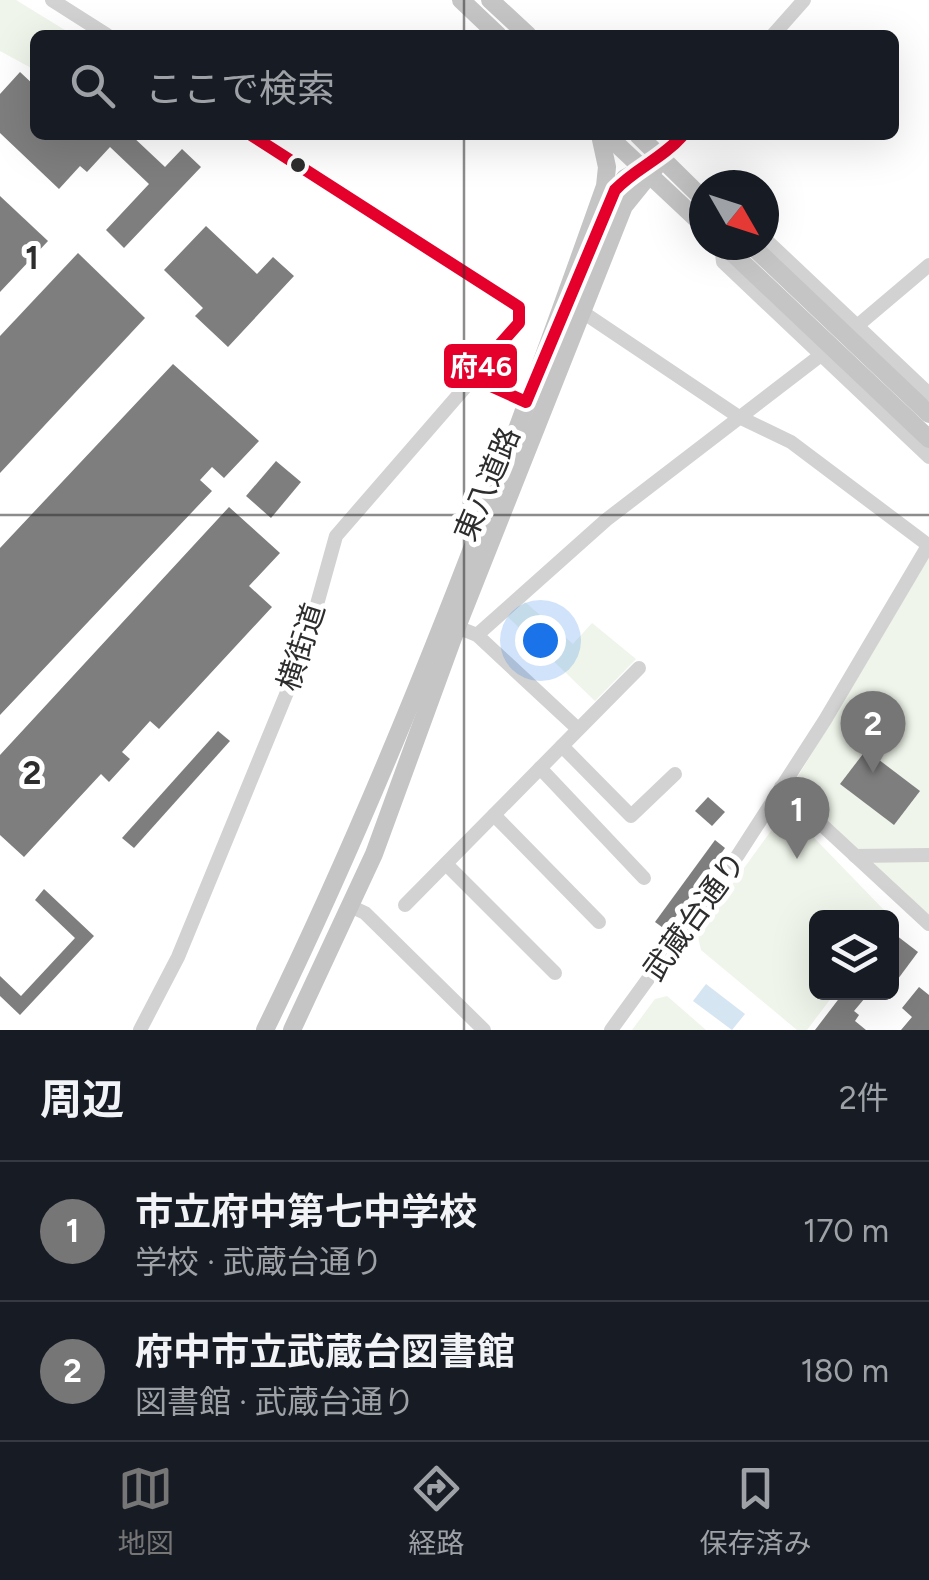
<!DOCTYPE html>
<html lang="ja">
<head>
<meta charset="utf-8">
<style>
	body { margin:0; font-family:Figtree,"Noto Sans JP",sans-serif; background:#242831; color:#f1f3f6 }
	.controls { position:absolute; right:30px; bottom:30px; display:grid; overflow:hidden; border-radius:15px; box-shadow:0 10px 40px #0002 }
	.controls button { width:90px; height:90px; display:grid; place-items:center; padding:0; border:0; border-bottom:2px solid #363941; background:#171b24; color:#f1f3f6; font:50px sans-serif }
	.compass { position:absolute; left:689px; top:170px; width:90px; height:90px; border-radius:50%; background:#171b24; box-shadow:0 10px 40px #0002; rotate:129deg }
	.you { position:absolute; left:540px; top:640px; width:35px; height:35px; margin:-25px; border:8px solid #fff; border-radius:50%; background:#1a73e8; box-shadow:0 0 0 15px #1a73e833 }
	.badge { display:grid; place-items:center; width:65px; height:65px; border-radius:50%; background:#767676; color:#fff; font-size:32px; font-weight:700 }
	.pin { position:absolute; translate:-50% -82px; filter:drop-shadow(0 2px 5px #0008) }
	.pin::after { content:''; position:absolute; top:52px; width:35px; height:30px; background:inherit; clip-path:polygon(0 0,100% 0,50% 100%) }
	.list { margin:0; padding:0; list-style:none }
	h2 { display:flex; justify-content:space-between; align-items:center; height:130px; margin:0; padding:0 40px; font-size:42px }
	h2 small { font-size:32px; font-weight:400; color:#9ea1a6 }
	.list li { display:grid; grid-template-columns:65px 1fr auto; gap:30px; align-items:center; box-sizing:border-box; height:140px; padding:0 40px; border-top:2px solid #363941 }
	.list b { display:block; font-size:38px; white-space:nowrap }
	.list p { margin:0; font-size:32px; white-space:nowrap; color:#9ea1a6 }
	.list em { font-size:32px; font-style:normal; color:#9ea1a6 }
	.icon { flex:none; width:55px; height:55px; fill:none; stroke:currentColor; stroke-width:2; stroke-linecap:round; stroke-linejoin:round }
	.map { position:relative; flex:none; width:929px; height:1030px; overflow:hidden }
	.search { position:absolute; background:#171b24; box-shadow:0 10px 40px #0002; left:30px; right:30px; top:30px; height:110px; display:flex; align-items:center; gap:25px; box-sizing:border-box; padding:0 35px; border-radius:15px; color:#9ea1a6; font-size:38px }
	.sheet { height:410px; background:#171b24 }
	nav { display:flex; justify-content:space-around; align-items:center; box-sizing:border-box; height:140px; border-top:2px solid #363941; background:#171b24; font-size:28px; color:#9ea1a6 }
	nav a { display:grid; justify-items:center; gap:5px }
	nav .on { color:#767676 }
	.map>svg:first-child { display:block }
	.green { fill:#eff5ea }
	.water { fill:#d6e5f2 }
	.building { fill:#7e7e7e }
	.lines { fill:none; stroke-linecap:round; stroke-linejoin:round }
	.minor { stroke:#d2d2d2; stroke-width:14 }
	.major { stroke:#c5c5c5; stroke-width:18 }
	.bus-1-casing { stroke:#fff; stroke-width:20 }
	.bus-1 { stroke:#e4002b; stroke-width:12 }
	.grid { fill:none; stroke:#2d2d2d; stroke-width:2.5; stroke-opacity:0.55 }
	.bus-dot { fill:#2d2d2d; stroke:#fff; stroke-width:4 }
	.labels { text-anchor:middle; dominant-baseline:central; stroke-width:10; stroke-linejoin:round; paint-order:stroke }
	.street-label { font-size:30px; fill:#2d2d2d; stroke:#fff }
	.grid-label { font-size:32px; text-anchor:middle; font-weight:bold; fill:#2d2d2d; stroke:#fff; stroke-width:10; stroke-linejoin:round; paint-order:stroke }
	.line-badge { stroke:#fff; stroke-width:4 }
	.badge-label { font-size:28px; text-anchor:middle; font-weight:bold; fill:#fff }
</style>
</head>
<body>
<div class="map">
<svg width="929" height="1030" viewBox="0 0 929 1030">
	<rect width="100%" height="100%" fill="#fff"/>
	<!-- green -->
	<g class="green">
		<path d="M0,0H16L73,35H35V70L0,51Z"/>
		<path d="M929,558V849H857L791,788Z"/>
		<path d="M525,602L573,644L592,623L636,659L595,701L508,617Z"/>
		<path d="M792,815L885,911V917L816,918V992L835,993L807,1030H797L701,950L697,933L781,817Z"/>
		<path d="M929,861V915L869,862Z"/>
		<path d="M667,996L706,1030H632L655,999Z"/>
	</g>
	<!-- water -->
	<path class="water" d="M706,984L745,1014L732,1030L693,1001Z"/>
	<!-- building -->
	<g class="building">
		<path d="M20,72L35,86V135H131L165,167L182,149L201,167L124,248L106,230L149,184L110,147L87,172L80,166L59,189L0,133V94Z"/>
		<path d="M0,196L48,241L0,292Z"/>
		<path d="M206,226L257,274L273,257L294,276L228,347L195,316L203,308L164,270Z"/>
		<path d="M78,253L145,318L0,473V336Z"/>
		<path d="M173,364L259,441L224,478L212,467L200,480L212,491L0,715V548Z"/>
		<path d="M276,461L301,482L271,518L246,496Z"/>
		<path d="M229,507L280,553L249,586L272,607L159,729L150,721L122,752L130,759L109,782L101,774L24,857L0,835V755Z"/>
		<path d="M218,731L230,741L134,848L122,838Z"/>
		<path d="M866,750L920,791L894,825L840,784Z"/>
		<path d="M708,797L725,812L712,826L695,811Z"/>
		<path d="M715,840L725,848L666,930L655,922Z"/>
		<path d="M44,889L94,936L20,1015L0,996V976L21,996L75,938L35,900Z"/>
		<path d="M892,932L918,952L892,987Z"/>
		<path d="M919,987L929,995V1030H901L912,1017L902,1008Z"/>
		<path d="M844,992H870L854,1011L859,1015L855,1021L866,1030H815Z"/>
	</g>
	<g class="lines">
		<!-- minor -->
		<g class="minor">
			<path d="M52,0L107,35"/>
			<path d="M773,35L804,0"/>
			<path d="M662,159L683,135"/>
			<path d="M764,238L929,394"/>
			<path d="M721,245L723,262L929,457"/>
			<path d="M584,313L739,417L791,442L928,545"/>
			<path d="M857,326L929,265"/>
			<path d="M471,377L526,402"/>
			<path d="M457,627L477,635L606,520L821,355"/>
			<path d="M477,635L578,729"/>
			<path d="M562,746L631,816L675,774"/>
			<path d="M540,768L644,878"/>
			<path d="M781,787L929,924"/>
			<path d="M494,815L599,922"/>
			<path d="M855,856L929,855"/>
			<path d="M446,864L555,973"/>
			<path d="M405,905L639,668"/>
			<path d="M352,907L365,913L484,1030"/>
			<path d="M140,1030L178,957L304,651L336,536L513,332L521,313L514,303L251,135"/>
			<path d="M611,1030L738,855L825,720L929,544"/>
		</g>
		<!-- major -->
		<g class="major">
			<path d="M461,0L498,35"/>
			<path d="M490,0L528,35"/>
			<path d="M607,135L704,226"/>
			<path d="M638,135L704,200"/>
			<path d="M608,205L625,178L652,163"/>
			<path d="M724,245L929,439"/>
			<path d="M751,245L929,414"/>
			<path d="M265,1030C398,758 504,471 605,186L607,167L600,135"/>
			<path d="M292,1030L374,854L457,627L624,206L662,159"/>
		</g>
		<defs>
			<path id="bus-1" d="M251,135L519,307V323L471,377L526,402L615,190C636,168 662,159 683,135"/>
		</defs>
		<!-- bus-1 casing -->
		<use href="#bus-1" class="bus-1-casing"/>
		<!-- bus-1 -->
		<use href="#bus-1" class="bus-1"/>
	</g>
	<!-- grid -->
	<path class="grid" d="M464,0V35M464,135V1030M0,515H929"/>
	<!-- markers -->
	<circle class="bus-dot" cx="298" cy="165" r="9"/>
	<g class="labels">
		<!-- street labels -->
		<g class="street-label">
			<text transform="translate(487 484) rotate(-67)">東八道路</text>
			<text transform="translate(301 647) rotate(-72)">横街道</text>
			<text transform="translate(694 916) rotate(-54)">武蔵台通り</text>
		</g>
	</g>
	<g class="grid-label">
		<text x="32" y="269">1</text>
		<text x="32" y="784">2</text>
	</g>
	<rect class="line-badge" x="442" y="342" width="77" height="48" rx="10" fill="#e4002b"/>
	<g class="badge-label">
		<text x="481" y="376">府46</text>
	</g>
</svg>
<div class="controls">
<button><svg class="icon" aria-label="layers" viewBox="0 0 24 24"><path d="M12 4l9 5-9 5-9-5zM3 14l9 5 9-5"/></svg></button>
</div>
<svg class="compass" viewBox="-18 -18 36 36"><path d="M0-13l5 13h-10z" fill="#e53935"/><path d="M0 13l5-13h-10z" fill="#9ea1a6"/></svg>
<div class="you"></div>
<div class="pin badge" style="left:797px;top:859px">1</div>
<div class="pin badge" style="left:873px;top:773px">2</div>
<div class="search"><svg class="icon" aria-label="search" viewBox="0 0 24 24"><circle cx="10" cy="10" r="6"/><path d="M15 15l6 6"/></svg>ここで検索</div>
</div>
<section class="sheet">
<h2>周辺<small>2件</small></h2>
<ul class="list">
<li><span class="badge">1</span><div><b>市立府中第七中学校</b><p>学校 · 武蔵台通り</p></div><em>170 m</em></li>
<li><span class="badge">2</span><div><b>府中市立武蔵台図書館</b><p>図書館 · 武蔵台通り</p></div><em>180 m</em></li>
</ul>
</section>
<nav>
<a class="on"><svg class="icon" aria-label="map" viewBox="0 0 24 24"><path d="M3 6l6-2 6 2 6-2v14l-6 2-6-2-6 2zM9 4v14M15 6v14"/></svg>地図</a>
<a><svg class="icon" aria-label="directions" viewBox="0 0 24 24"><path d="M12 3l9 9-9 9-9-9zM9 14v-3h6M13 9l2 2-2 2"/></svg>経路</a>
<a><svg class="icon" aria-label="saved" viewBox="0 0 24 24"><path d="M7 4h10v16l-5-4-5 4z"/></svg>保存済み</a>
</nav>
</body>
</html>
